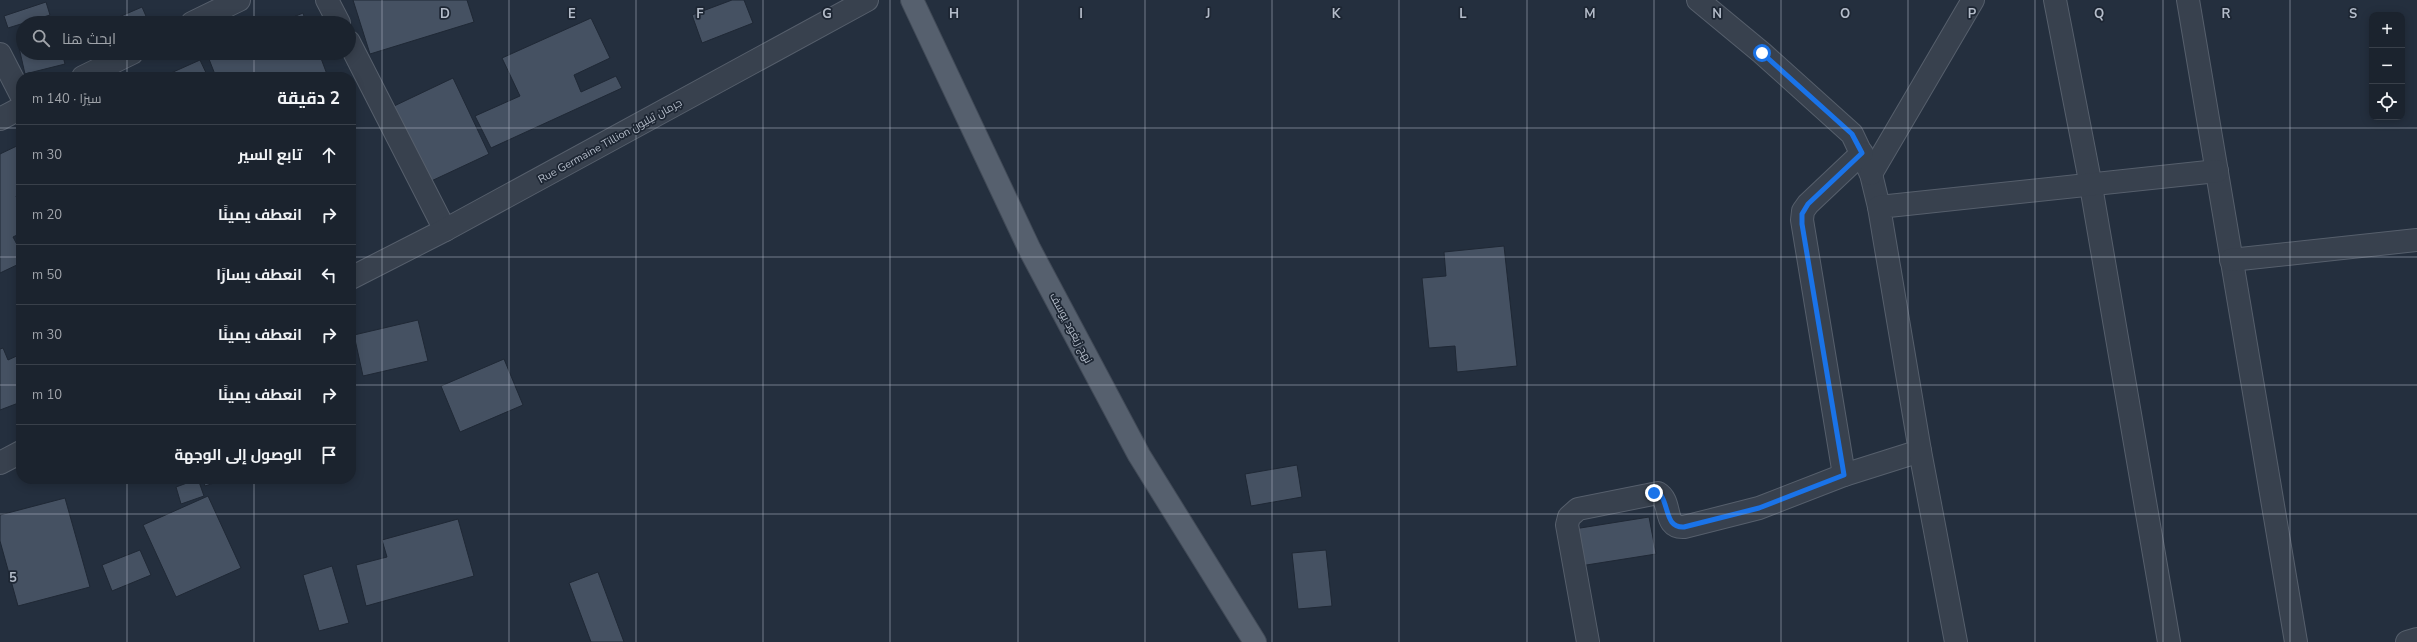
<!DOCTYPE html>
<html lang="ar">
<head>
<meta charset="utf-8">
<style>
	body { margin:0; font-family:"Nunito Sans",Cairo,sans-serif; background:#242b36; color:#f1f3f6; direction:rtl }
	.controls { position:absolute; right:12px; top:12px; display:grid; overflow:hidden; border-radius:8px; box-shadow:0 2px 10px #0003 }
	.controls button { width:36px; height:36px; display:grid; place-items:center; padding:0; border:0; border-bottom:1px solid #39404a; background:#1b232e; color:#f1f3f6; font:20px sans-serif }
	.stop { position:absolute; width:12px; height:12px; margin:-9px; border:3px solid #1a73e8; border-radius:50%; background:#fff }
	.stop.end { background:#1a73e8; border-color:#fff; box-shadow:0 1px 4px #0008 }
	.list { margin:0; padding:0; list-style:none }
	h2 { display:flex; justify-content:space-between; align-items:center; height:52px; margin:0; padding:0 16px; font-size:17px }
	h2 small { font-size:13px; font-weight:400; color:#a0a4aa }
	.list li { display:grid; grid-template-columns:26px 1fr auto; gap:12px; align-items:center; box-sizing:border-box; height:60px; padding:0 16px; border-top:1px solid #39404a }
	.list b { display:block; font-size:15px; white-space:nowrap }
	.list em { font-size:13px; font-style:normal; color:#a0a4aa }
	.icon { flex:none; width:22px; height:22px; fill:none; stroke:currentColor; stroke-width:2; stroke-linecap:round; stroke-linejoin:round }
	.map { position:relative; flex:none; width:2417px; height:642px; overflow:hidden; direction:ltr }
	.search { position:absolute; background:#1b232e; box-shadow:0 2px 10px #0003; left:16px; top:16px; width:340px; height:44px; display:flex; align-items:center; gap:10px; box-sizing:border-box; padding:0 14px; border-radius:22px; color:#a0a4aa; font-size:15px }
	.panel { position:absolute; background:#1b232e; box-shadow:0 2px 10px #0003; left:16px; top:72px; width:340px; height:412px; border-radius:16px; direction:rtl }
	.map>svg:first-child { display:block }
	.building { fill:#455162; stroke:#1f2835 }
	.lines { fill:none; stroke-linecap:round; stroke-linejoin:round }
	.street-casing { stroke:#565f6c; stroke-width:24 }
	.primary-casing { stroke:#414a57; stroke-width:24 }
	.street { stroke:#38414e; stroke-width:22 }
	.primary { stroke:#56606e; stroke-width:22 }
	.route { stroke:#1a73e8; stroke-width:5 }
	.grid { fill:none; stroke:#b4bcc9; stroke-width:1; stroke-opacity:0.55 }
	.labels { text-anchor:middle; dominant-baseline:central; stroke-width:3.5; stroke-linejoin:round; paint-order:stroke }
	.street-label { font-size:11px; fill:#b4bcc9; stroke:#1d2633 }
	.grid-label { font-size:13px; text-anchor:middle; font-weight:bold; fill:#b4bcc9; stroke:#1d2633; stroke-width:3.5; stroke-linejoin:round; paint-order:stroke }
</style>
</head>
<body>
<div class="map">
<svg width="2417" height="642" viewBox="0 0 2417 642">
	<rect width="100%" height="100%" fill="#242f3e"/>
	<!-- building -->
	<g class="building">
		<path d="M353,0H467L474,22L370,54Z"/>
		<path d="M732,0H744L753,23L702,43L692,15Z"/>
		<path d="M46,2L50,15L8,28L4,16Z"/>
		<path d="M142,7L149,23H105Z"/>
		<path d="M303,13L306,23H279Z"/>
		<path d="M591,18L610,58L574,75L581,92L616,76L622,88L491,148L475,116L520,96L502,58Z"/>
		<path d="M23,41V53H62L65,64L25,74L18,43Z"/>
		<path d="M209,53H319L328,77H216L207,54Z"/>
		<path d="M200,60L208,77H162Z"/>
		<path d="M453,78L489,154L427,183L392,107Z"/>
		<path d="M21,144V194L16,196L21,208V233L13,237L21,252V263L0,273V154Z"/>
		<path d="M1504,246L1517,366L1457,372L1455,346L1429,348L1422,278L1446,276L1444,252Z"/>
		<path d="M418,320L428,361L363,376L354,335Z"/>
		<path d="M3,348L8,360L21,354V402L0,410V349Z"/>
		<path d="M504,359L523,405L460,432L441,386Z"/>
		<path d="M1297,465L1302,497L1251,506L1245,474Z"/>
		<path d="M198,479L204,496L181,504L176,487Z"/>
		<path d="M203,479H226L205,486Z"/>
		<path d="M208,496L241,568L176,597L143,525Z"/>
		<path d="M65,498L90,587L18,606L0,541V515Z"/>
		<path d="M1649,517L1656,554L1580,566L1574,529Z"/>
		<path d="M458,519L474,576L366,606L356,565L387,557L382,540Z"/>
		<path d="M140,550L151,575L112,591L102,565Z"/>
		<path d="M1326,550L1332,606L1298,609L1292,553Z"/>
		<path d="M332,566L349,623L319,631L303,575Z"/>
		<path d="M598,572L624,642H591L569,583Z"/>
	</g>
	<g class="lines">
		<defs>
			<g id="street">
				<path d="M327,0L339,23"/>
				<path d="M1698,0L1762,53L1852,134L1871,174L1879,207"/>
				<path d="M2055,0L2091,186L2169,642"/>
				<path d="M2188,0L2296,642"/>
				<path d="M192,23L239,0"/>
				<path d="M349,42L445,230"/>
				<path d="M0,54L21,95"/>
				<path d="M83,77L132,53"/>
				<path d="M0,119L21,108"/>
				<path d="M1871,174L1973,0"/>
				<path d="M2231,260L2417,240"/>
				<path d="M351,278L445,230L867,0"/>
				<path d="M0,463L21,452"/>
				<path d="M1844,475L1802,220L1803,211L1808,204L1862,153"/>
				<path d="M1588,642L1567,525L1569,517L1578,509L1658,493C1673,502 1662,528 1684,527L1759,508L1844,475L1920,451"/>
				<path d="M1956,642L1920,451L1879,207L2217,171"/>
				<path d="M2407,642L2417,639"/>
			</g>
			<path id="primary" d="M912,0L1030,250L1139,455L1255,642"/>
		</defs>
		<!-- street casing -->
		<use href="#street" class="street-casing"/>
		<!-- primary casing -->
		<use href="#primary" class="primary-casing"/>
		<!-- street -->
		<use href="#street" class="street"/>
		<!-- primary -->
		<use href="#primary" class="primary"/>
	</g>
	<g class="lines">
		<!-- route -->
		<path class="route" d="M1654,493L1661,495C1669,508 1666,528 1684,527L1759,508L1844,475L1802,224V214L1808,204L1862,153L1852,134L1762,53"/>
	</g>
	<!-- grid -->
	<path class="grid" d="M127,0V23M254,0V23M382,0V642M509,0V642M636,0V642M763,0V642M890,0V642M1018,0V642M1145,0V642M1272,0V642M1399,0V642M1527,0V642M1654,0V642M1781,0V642M1908,0V642M2035,0V642M2163,0V642M2290,0V642M127,53V77M254,53V77M0,128H21M351,128H2417M0,257H21M351,257H2417M0,385H21M351,385H2417M127,479V642M254,479V642M0,514H2417"/>
	<g class="labels">
		<!-- street labels -->
		<g class="street-label">
			<text transform="translate(610 141) rotate(-29)">Rue Germaine Tillion جرمان تيليون</text>
			<text transform="translate(1071 328) rotate(62)">نهج زيغود يوسف</text>
		</g>
	</g>
	<g class="grid-label">
		<text x="445" y="18">D</text>
		<text x="572" y="18">E</text>
		<text x="700" y="18">F</text>
		<text x="827" y="18">G</text>
		<text x="954" y="18">H</text>
		<text x="1081" y="18">I</text>
		<text x="1208" y="18">J</text>
		<text x="1336" y="18">K</text>
		<text x="1463" y="18">L</text>
		<text x="1590" y="18">M</text>
		<text x="1717" y="18">N</text>
		<text x="1845" y="18">O</text>
		<text x="1972" y="18">P</text>
		<text x="2099" y="18">Q</text>
		<text x="2226" y="18">R</text>
		<text x="2353" y="18">S</text>
		<text x="13" y="582">5</text>
	</g>
</svg>
<div class="controls">
<button>+</button>
<button>−</button>
<button><svg class="icon" aria-label="locate" viewBox="0 0 24 24"><circle cx="12" cy="12" r="6"/><path d="M12 2v4M12 18v4M2 12h4M18 12h4"/></svg></button>
</div>
<div class="stop" style="left:1762px;top:53px"></div>
<div class="stop end" style="left:1654px;top:493px"></div>
<div class="search"><svg class="icon" aria-label="search" viewBox="0 0 24 24"><circle cx="10" cy="10" r="6"/><path d="M15 15l6 6"/></svg>ابحث هنا</div>
<section class="panel">
<h2>2 دقيقة<small>سيرًا · 140 m</small></h2>
<ul class="list">
<li><svg class="icon" aria-label="ahead" viewBox="0 0 24 24"><path d="M12 20V5M6 11l6-6 6 6"/></svg><div><b>تابع السير</b></div><em>30 m</em></li>
<li><svg class="icon" aria-label="right" viewBox="0 0 24 24"><path d="M7 20v-9h11M14 6l5 5-5 5"/></svg><div><b>انعطف يمينًا</b></div><em>20 m</em></li>
<li><svg class="icon" aria-label="left" viewBox="0 0 24 24"><path d="M17 20v-9H6M10 6l-5 5 5 5"/></svg><div><b>انعطف يسارًا</b></div><em>50 m</em></li>
<li><svg class="icon" aria-label="right" viewBox="0 0 24 24"><path d="M7 20v-9h11M14 6l5 5-5 5"/></svg><div><b>انعطف يمينًا</b></div><em>30 m</em></li>
<li><svg class="icon" aria-label="right" viewBox="0 0 24 24"><path d="M7 20v-9h11M14 6l5 5-5 5"/></svg><div><b>انعطف يمينًا</b></div><em>10 m</em></li>
<li><svg class="icon" aria-label="arrive" viewBox="0 0 24 24"><path d="M6 21V4h12l-3 4 3 4H6"/></svg><div><b>الوصول إلى الوجهة</b></div></li>
</ul>
</section>
</div>
</body>
</html>
